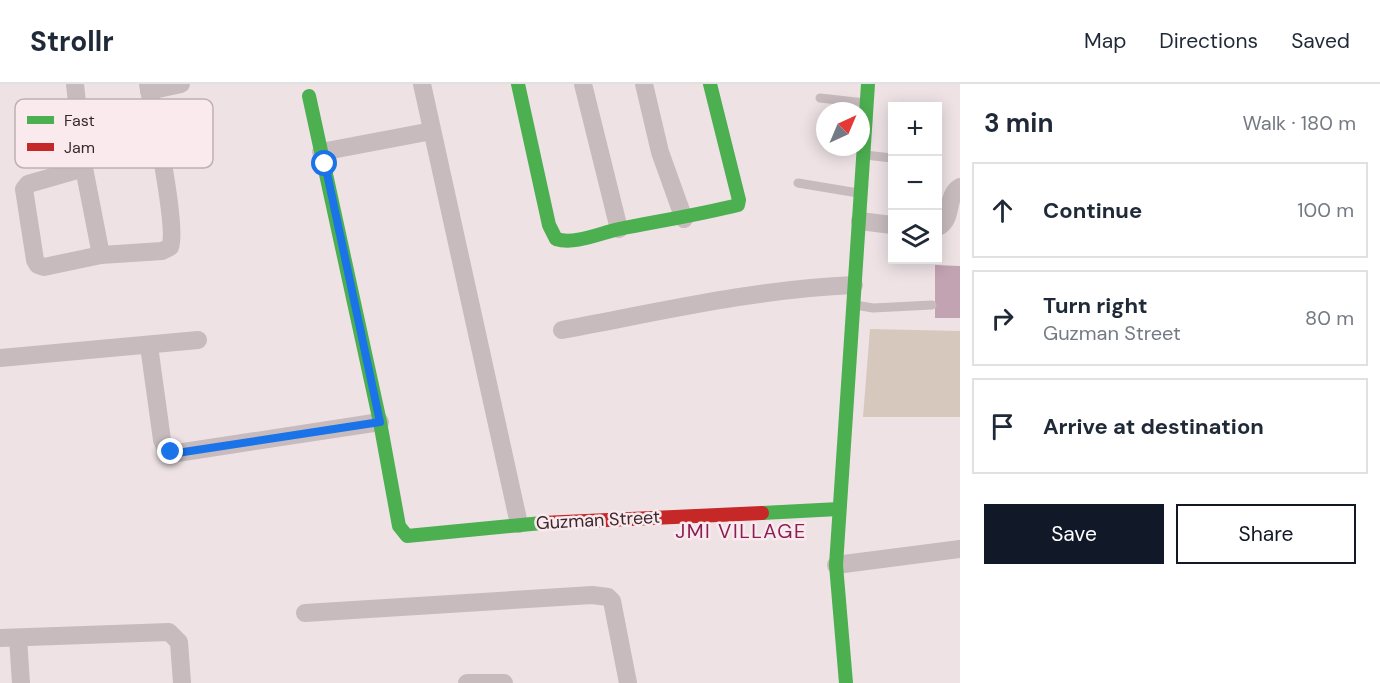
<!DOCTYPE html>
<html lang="en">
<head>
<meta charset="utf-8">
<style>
	body { margin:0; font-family:"DM Sans",sans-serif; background:#f6f6f7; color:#1f2937 }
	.controls { position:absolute; right:18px; top:18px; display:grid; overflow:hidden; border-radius:0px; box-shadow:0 3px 15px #0003 }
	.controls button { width:54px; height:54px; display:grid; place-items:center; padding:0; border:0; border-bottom:2px solid #e0e1e3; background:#fff; color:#1f2937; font:30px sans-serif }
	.compass { position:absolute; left:816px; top:18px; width:54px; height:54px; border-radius:50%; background:#fff; box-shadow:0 3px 15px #0003; rotate:44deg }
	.stop { position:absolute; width:18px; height:18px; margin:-14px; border:4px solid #1a73e8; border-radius:50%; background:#fff }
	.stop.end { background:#1a73e8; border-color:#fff; box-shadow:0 2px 6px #0008 }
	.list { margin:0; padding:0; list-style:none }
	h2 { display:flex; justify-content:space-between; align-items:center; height:78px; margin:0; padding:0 24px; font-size:26px }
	h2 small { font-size:20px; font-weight:400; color:#747a83 }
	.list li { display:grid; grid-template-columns:39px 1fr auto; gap:18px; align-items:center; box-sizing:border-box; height:96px; margin:0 12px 12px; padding:0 12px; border:2px solid #e0e1e3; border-radius:0px }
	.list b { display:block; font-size:22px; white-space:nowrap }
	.list p { margin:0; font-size:20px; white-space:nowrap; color:#747a83 }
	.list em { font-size:20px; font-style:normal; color:#747a83 }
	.actions { display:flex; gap:12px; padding:18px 24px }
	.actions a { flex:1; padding:14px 0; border:2px solid #111827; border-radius:0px; text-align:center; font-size:21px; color:#111827 }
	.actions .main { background:#111827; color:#fff }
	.icon { flex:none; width:33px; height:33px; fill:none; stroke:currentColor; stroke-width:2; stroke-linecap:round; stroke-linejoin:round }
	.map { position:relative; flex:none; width:960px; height:599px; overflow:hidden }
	header { display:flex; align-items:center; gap:36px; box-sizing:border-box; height:84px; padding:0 30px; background:#fff; border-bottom:2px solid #e0e1e3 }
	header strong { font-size:28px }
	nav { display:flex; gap:33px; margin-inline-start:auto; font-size:21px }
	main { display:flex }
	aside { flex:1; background:#fff }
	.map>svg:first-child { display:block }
	.green { fill:#d6c8bd }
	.building { fill:#c2a3b1 }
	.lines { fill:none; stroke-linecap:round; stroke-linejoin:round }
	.lane { stroke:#c7bbbe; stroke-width:9 }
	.street { stroke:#c7bbbe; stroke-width:18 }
	.fast { stroke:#4caf50; stroke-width:14 }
	.jam { stroke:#c62828; stroke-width:14 }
	.route { stroke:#1a73e8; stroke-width:8 }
	.labels { text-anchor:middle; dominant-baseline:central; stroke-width:5; stroke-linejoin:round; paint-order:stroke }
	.street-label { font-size:18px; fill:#39292f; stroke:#faeaed }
	.neighbourhood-label { font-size:20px; letter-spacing:1.5px; fill:#8a1f55; stroke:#faeaed }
	.key { fill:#faeaed; stroke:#c0b0b4; stroke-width:1.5 }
	.key-label { font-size:16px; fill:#39292f }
</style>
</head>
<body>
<header>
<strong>Strollr</strong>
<nav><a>Map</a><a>Directions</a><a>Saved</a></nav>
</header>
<main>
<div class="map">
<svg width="960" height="599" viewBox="0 0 960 599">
	<rect width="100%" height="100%" fill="#eee2e5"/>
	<!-- green -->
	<path class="green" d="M870,245L960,247V333H863Z"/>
	<!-- building -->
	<path class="building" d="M935,181L960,182V234H935Z"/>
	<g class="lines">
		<!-- lane -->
		<g class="lane">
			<path d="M820,14L865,19"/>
			<path d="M865,71L892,74"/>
			<path d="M798,99L858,109"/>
			<path d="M855,221L873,224L932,221"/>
		</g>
		<!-- street -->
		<g class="street">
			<path d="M75,0L84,84L101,171"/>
			<path d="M422,0L519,440"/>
			<path d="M583,0L619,145"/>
			<path d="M644,0L660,68L684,135"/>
			<path d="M149,7L181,0"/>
			<path d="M321,68L432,47"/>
			<path d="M84,84L28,100L24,105L35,176L38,181L44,183L101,171L162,167L170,163C178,145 153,27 148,0"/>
			<path d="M860,137L892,141"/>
			<path d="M938,143C954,135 945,112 960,103"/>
			<path d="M562,246C659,228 756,205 854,201"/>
			<path d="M149,262L162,356L165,363L177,369L380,338"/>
			<path d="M0,274L198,256"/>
			<path d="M836,481L960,465"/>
			<path d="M305,529L592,511L608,513L612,517L628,599"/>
			<path d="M0,554L169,548L179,558L182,599"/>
			<path d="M18,554L21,599"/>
			<path d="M467,599H504"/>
		</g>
		<!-- fast -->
		<g class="fast">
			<path d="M518,0L549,141L556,155C575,161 600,149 619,145C659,137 698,131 738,121L739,116L710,0"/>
			<path d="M309,12L380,338L399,442L407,452L542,439"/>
			<path d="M762,429L839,425"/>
			<path d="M846,599L836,481L868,0"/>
		</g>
		<!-- jam -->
		<path class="jam" d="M542,439L762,429"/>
	</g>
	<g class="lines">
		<!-- route -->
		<path class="route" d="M171,368L177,369L380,338L325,80"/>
	</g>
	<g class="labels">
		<!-- street labels -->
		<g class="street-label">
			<text transform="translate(598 436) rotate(-3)">Guzman Street</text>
		</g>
		<!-- neighbourhood labels -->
		<g class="neighbourhood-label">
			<text x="741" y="447">JMI VILLAGE</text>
		</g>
	</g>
	<!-- legend -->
	<rect x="15" y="15" width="198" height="69" rx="9" class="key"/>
	<rect x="27" y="32" width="27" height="8" fill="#4caf50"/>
	<rect x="27" y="59" width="27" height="8" fill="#c62828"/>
	<g class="key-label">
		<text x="64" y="42">Fast</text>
		<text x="64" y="69">Jam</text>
	</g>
</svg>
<div class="controls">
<button>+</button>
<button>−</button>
<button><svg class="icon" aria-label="layers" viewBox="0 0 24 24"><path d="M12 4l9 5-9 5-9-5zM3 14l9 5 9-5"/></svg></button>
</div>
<svg class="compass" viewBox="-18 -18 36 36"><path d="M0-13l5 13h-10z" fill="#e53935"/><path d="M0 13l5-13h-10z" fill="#747a83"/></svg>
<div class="stop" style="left:325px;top:80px"></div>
<div class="stop end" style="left:171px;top:368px"></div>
</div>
<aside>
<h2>3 min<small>Walk · 180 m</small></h2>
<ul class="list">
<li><svg class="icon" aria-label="ahead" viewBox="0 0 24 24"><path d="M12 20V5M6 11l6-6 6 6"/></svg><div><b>Continue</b></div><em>100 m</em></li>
<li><svg class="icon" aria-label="right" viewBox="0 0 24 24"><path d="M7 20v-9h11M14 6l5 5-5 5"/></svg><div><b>Turn right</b><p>Guzman Street</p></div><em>80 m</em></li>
<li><svg class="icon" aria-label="arrive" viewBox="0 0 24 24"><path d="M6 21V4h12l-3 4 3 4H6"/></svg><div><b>Arrive at destination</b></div></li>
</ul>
<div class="actions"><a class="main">Save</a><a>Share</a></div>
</aside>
</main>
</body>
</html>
